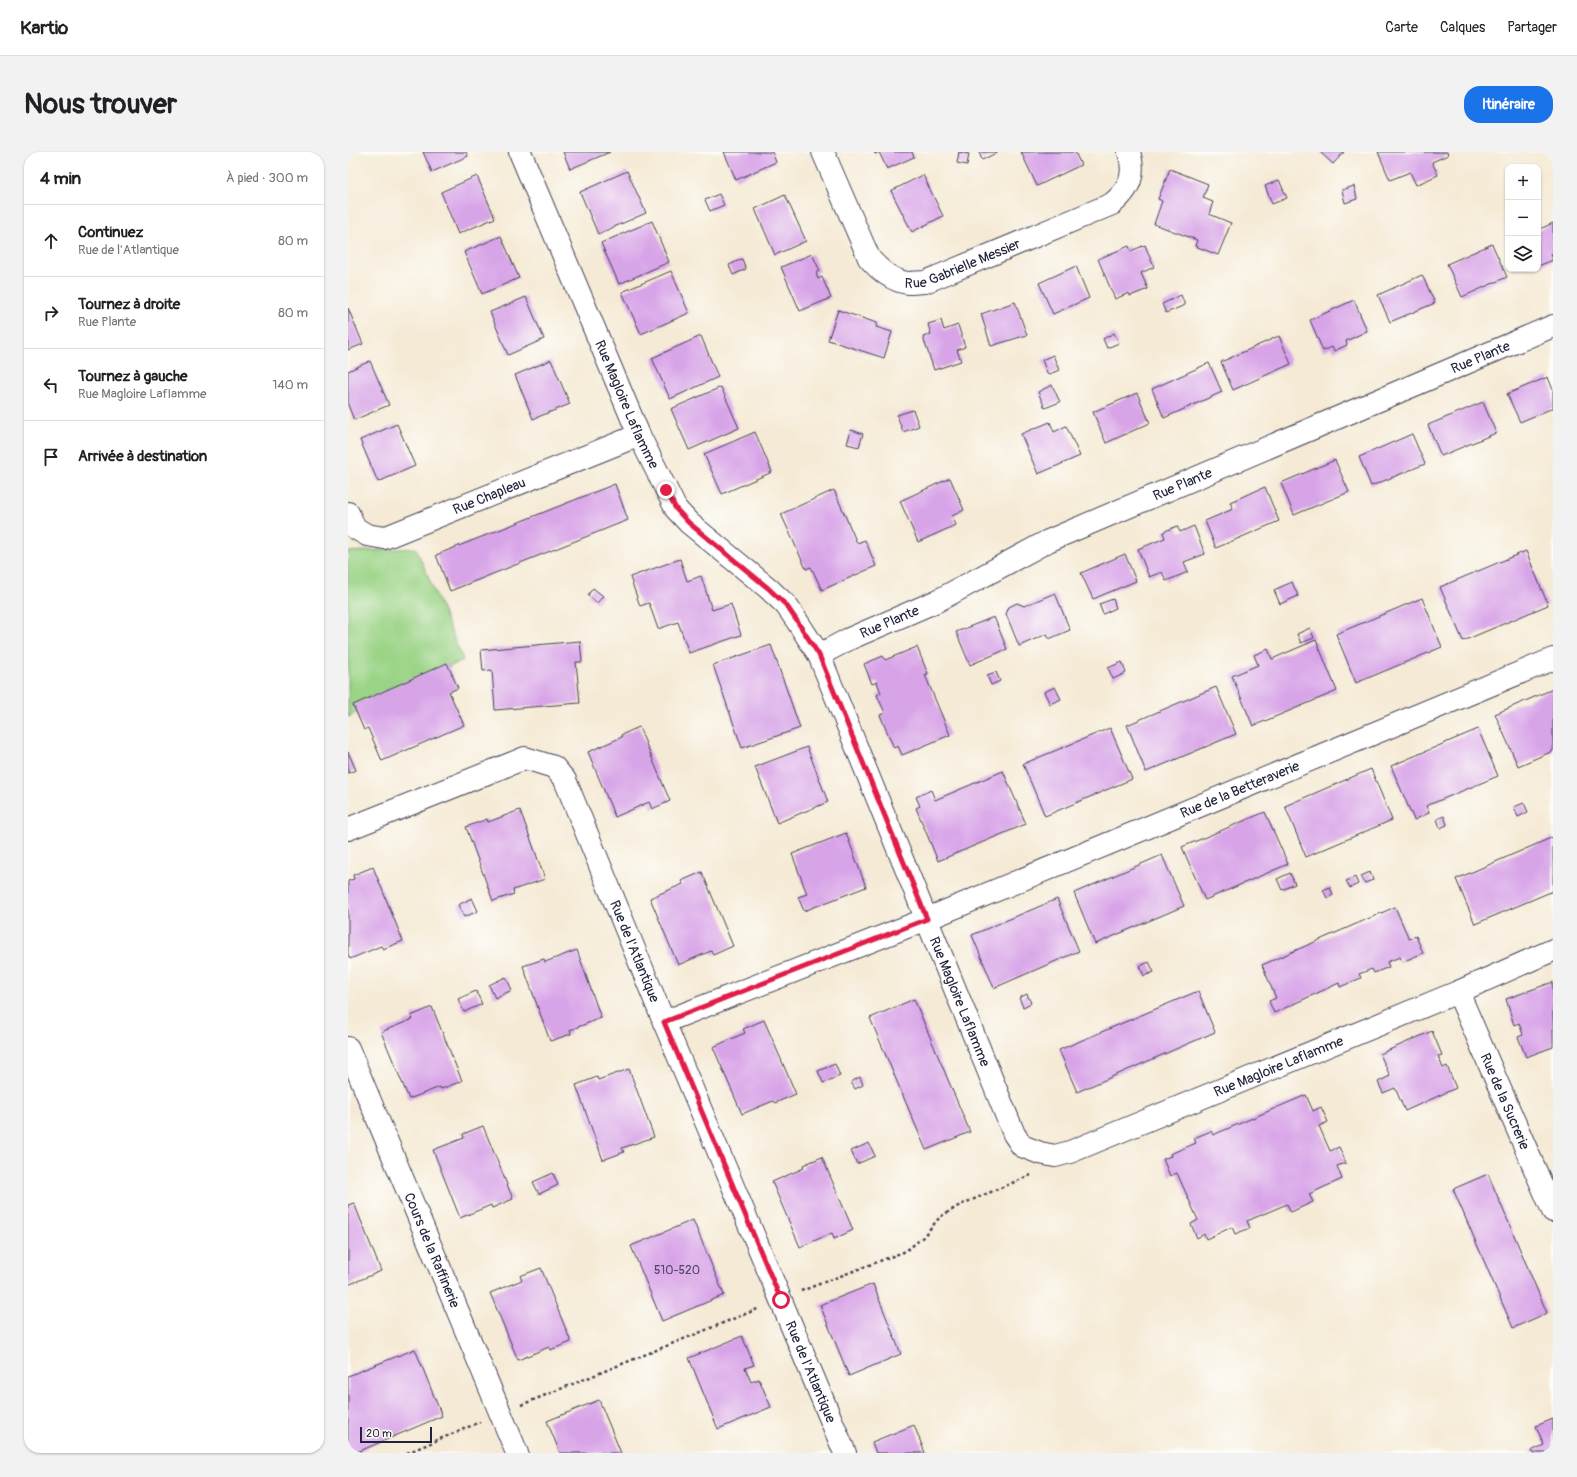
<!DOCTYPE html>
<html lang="fr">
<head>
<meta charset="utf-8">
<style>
	body { margin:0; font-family:Pangolin,sans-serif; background:#f2f2f2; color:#202124 }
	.controls { position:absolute; right:12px; top:12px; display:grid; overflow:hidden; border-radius:8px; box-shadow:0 1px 3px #0004 }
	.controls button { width:36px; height:36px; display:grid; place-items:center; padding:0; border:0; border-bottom:1px solid #e0e0e0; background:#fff; color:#202124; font:20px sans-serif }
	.scale { position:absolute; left:12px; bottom:10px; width:72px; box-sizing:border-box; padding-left:4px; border:2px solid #22223b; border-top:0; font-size:11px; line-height:14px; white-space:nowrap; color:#22223b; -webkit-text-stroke:3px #fdfcf7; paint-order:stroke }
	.stop { position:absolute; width:12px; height:12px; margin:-9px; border:3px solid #e11d48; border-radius:50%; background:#fff }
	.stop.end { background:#e11d48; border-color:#fff; box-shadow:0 1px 4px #0008 }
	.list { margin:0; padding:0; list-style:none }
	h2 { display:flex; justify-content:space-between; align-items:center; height:52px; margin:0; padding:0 16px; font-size:17px }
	h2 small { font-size:13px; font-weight:400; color:#757577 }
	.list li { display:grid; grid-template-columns:26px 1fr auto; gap:12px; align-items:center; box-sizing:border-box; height:72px; padding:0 16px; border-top:1px solid #e0e0e0 }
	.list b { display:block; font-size:15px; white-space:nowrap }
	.list p { margin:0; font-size:13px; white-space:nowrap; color:#757577 }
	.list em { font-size:13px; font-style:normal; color:#757577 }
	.icon { flex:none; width:22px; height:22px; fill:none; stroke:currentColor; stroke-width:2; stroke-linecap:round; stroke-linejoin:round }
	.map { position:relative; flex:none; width:1205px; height:1301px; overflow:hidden; border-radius:16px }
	header { display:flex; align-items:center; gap:24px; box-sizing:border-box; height:56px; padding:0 20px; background:#fff; border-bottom:1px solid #e0e0e0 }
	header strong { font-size:19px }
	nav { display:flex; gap:22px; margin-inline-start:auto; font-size:14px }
	.intro { display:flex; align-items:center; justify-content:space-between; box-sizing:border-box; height:96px; padding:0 24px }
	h1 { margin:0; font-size:28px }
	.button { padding:10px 18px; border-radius:16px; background:#1a73e8; color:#fff; font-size:14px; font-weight:700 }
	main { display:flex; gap:24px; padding:0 24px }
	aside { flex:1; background:#fff; border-radius:16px; box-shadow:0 1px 3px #0004 }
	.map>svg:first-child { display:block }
	.green { fill:#9bd487; stroke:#5e7b61 }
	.building { fill:#d8a4e8 }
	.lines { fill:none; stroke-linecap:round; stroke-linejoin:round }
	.minor-casing { stroke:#424052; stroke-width:24 }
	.path { stroke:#424052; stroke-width:2.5; stroke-dasharray:3 3; stroke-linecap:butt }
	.minor { stroke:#fff; stroke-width:22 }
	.route { stroke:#e11d48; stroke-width:5 }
	.labels { text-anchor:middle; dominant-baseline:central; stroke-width:3; stroke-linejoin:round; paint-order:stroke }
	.number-label { font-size:12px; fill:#504266 }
	.street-label { font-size:14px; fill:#22223b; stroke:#fdfcf7 }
</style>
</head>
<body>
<header>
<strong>Kartio</strong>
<nav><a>Carte</a><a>Calques</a><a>Partager</a></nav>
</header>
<div class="intro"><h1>Nous trouver</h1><a class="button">Itinéraire</a></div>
<main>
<aside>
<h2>4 min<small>À pied · 300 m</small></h2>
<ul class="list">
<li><svg class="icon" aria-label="ahead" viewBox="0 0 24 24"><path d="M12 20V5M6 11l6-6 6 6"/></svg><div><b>Continuez</b><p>Rue de l'Atlantique</p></div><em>80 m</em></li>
<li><svg class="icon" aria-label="right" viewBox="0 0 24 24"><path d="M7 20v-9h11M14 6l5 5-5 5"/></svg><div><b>Tournez à droite</b><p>Rue Plante</p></div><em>80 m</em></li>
<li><svg class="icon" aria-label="left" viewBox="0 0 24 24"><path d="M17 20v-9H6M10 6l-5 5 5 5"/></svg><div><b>Tournez à gauche</b><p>Rue Magloire Laflamme</p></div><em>140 m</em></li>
<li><svg class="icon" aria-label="arrive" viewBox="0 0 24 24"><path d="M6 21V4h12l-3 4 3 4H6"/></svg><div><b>Arrivée à destination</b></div></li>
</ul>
</aside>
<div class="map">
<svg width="1205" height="1301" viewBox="0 0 1205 1301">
	<rect width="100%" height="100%" fill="#fdfcf7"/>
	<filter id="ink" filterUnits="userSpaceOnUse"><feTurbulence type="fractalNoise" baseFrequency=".025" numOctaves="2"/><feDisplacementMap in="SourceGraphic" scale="8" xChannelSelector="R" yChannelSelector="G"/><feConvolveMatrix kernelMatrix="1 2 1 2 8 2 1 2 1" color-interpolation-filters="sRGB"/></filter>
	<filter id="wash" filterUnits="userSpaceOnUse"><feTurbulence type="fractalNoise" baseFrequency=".012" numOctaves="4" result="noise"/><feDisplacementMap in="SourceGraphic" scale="16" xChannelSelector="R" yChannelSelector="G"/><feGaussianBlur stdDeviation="0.9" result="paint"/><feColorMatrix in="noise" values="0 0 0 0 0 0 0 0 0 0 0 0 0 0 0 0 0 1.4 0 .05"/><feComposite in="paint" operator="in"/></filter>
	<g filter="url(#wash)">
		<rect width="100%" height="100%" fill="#f5ead5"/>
		<!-- green -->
		<path class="green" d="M68,396L115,508L0,565V400Z"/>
		<g id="blocks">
			<!-- building -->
			<g class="building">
				<path d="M75,0H118L120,4L84,20Z"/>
				<path d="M215,0H262L222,17Z"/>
				<path d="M376,0H424L428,10L388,28Z"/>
				<path d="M526,0H564L566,5L539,17L531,0L527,2Z"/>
				<path d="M611,0L621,2L619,13L609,11Z"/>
				<path d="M631,0H650L634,8Z"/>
				<path d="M673,0H727L733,13L689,34Z"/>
				<path d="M972,0H996L985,12Z"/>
				<path d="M1030,0H1099L1100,3L1084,10L1090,23L1068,33L1062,20L1042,28Z"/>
				<path d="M822,17L860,32L855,46L865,50L861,62L883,71L870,103L847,94L849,88L806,72L814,49L810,47Z"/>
				<path d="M279,19L298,61L250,82L232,40Z"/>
				<path d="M575,23L595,64L564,80L543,39Z"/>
				<path d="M129,24L147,66L110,82L93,40Z"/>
				<path d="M931,28L939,46L924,52L917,34Z"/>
				<path d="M1006,34L1009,47L997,51L994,38Z"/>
				<path d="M371,42L376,53L362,59L357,48Z"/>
				<path d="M437,43L458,89L427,103L407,57Z"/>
				<path d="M304,69L321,110L271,132L253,91Z"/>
				<path d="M1205,71V101L1203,102L1205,108L1190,114V78Z"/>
				<path d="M153,84L171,126L134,142L116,100Z"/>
				<path d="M1144,92L1159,125L1114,145L1099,112Z"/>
				<path d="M797,93L806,115L793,121L800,137L782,144L781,141L767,147L750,107L781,94L783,99Z"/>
				<path d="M464,102L472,119L468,121L470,127L474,125L483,146L452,159L433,115Z"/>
				<path d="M394,107L398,117L385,123L381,113Z"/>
				<path d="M728,114L741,146L705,162L691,131Z"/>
				<path d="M323,119L341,161L293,182L274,140Z"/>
				<path d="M1074,123L1087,151L1042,170L1030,143Z"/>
				<path d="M833,143L837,153L818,161L814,152Z"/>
				<path d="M178,145L196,187L160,203L142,160Z"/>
				<path d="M1006,148L1019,179L998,189L999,193L986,199L984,195L975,199L962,168Z"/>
				<path d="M667,150L679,183L643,194L633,162Z"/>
				<path d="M0,156L15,192L0,198Z"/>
				<path d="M490,158L529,171L528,175L544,180L536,206L480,188Z"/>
				<path d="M593,168L596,178L610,173L617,195L609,198L613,209L586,218L575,185L583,182L580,172Z"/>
				<path d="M766,181L771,191L759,196L755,187Z"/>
				<path d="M353,184L370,225L322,247L304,206Z"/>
				<path d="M931,184L943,212L885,238L873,210Z"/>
				<path d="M705,203L711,218L700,223L694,208Z"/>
				<path d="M203,208L222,252L185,267L167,223Z"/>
				<path d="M22,209L41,253L6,268L0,253V219Z"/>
				<path d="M861,211L874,240L816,266L804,237Z"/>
				<path d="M1200,225L1205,238V256L1172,270L1159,242Z"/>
				<path d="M704,233L712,250L697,256L690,240Z"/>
				<path d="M373,235L391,276L341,298L323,257Z"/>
				<path d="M789,241L802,271L758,291L745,260Z"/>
				<path d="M1135,250L1148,281L1093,304L1080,273Z"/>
				<path d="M565,258L571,274L555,280L549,263Z"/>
				<path d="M702,270L706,280L718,274L732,304L690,322L673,282Z"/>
				<path d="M49,272L67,314L30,330L12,288Z"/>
				<path d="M503,278L515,282L511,295L499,292Z"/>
				<path d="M407,280L424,320L374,342L356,302Z"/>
				<path d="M1064,282L1077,312L1023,334L1011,305Z"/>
				<path d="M987,308L1001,340L946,363L933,331Z"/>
				<path d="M602,326L616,358L604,364L608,373L570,390L552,349Z"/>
				<path d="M267,332L280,368L102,439L88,403Z"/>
				<path d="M917,335L931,369L868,396L857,369L885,357L882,350Z"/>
				<path d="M486,338L509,391L517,388L528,414L474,438L463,415L458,417L433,362Z"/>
				<path d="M829,374L832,380L846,374L857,402L836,410L840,420L818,429L814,420L801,425L790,397L817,386L815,380Z"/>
				<path d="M1178,399L1200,453L1115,489L1092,435Z"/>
				<path d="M777,402L788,429L745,447L733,421Z"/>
				<path d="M332,407L339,429L353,424L364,458L383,452L393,483L341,501L330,470L310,477L301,451L292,454L282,425Z"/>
				<path d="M944,430L950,444L932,452L926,438Z"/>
				<path d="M245,436L255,444L249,451L240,443Z"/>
				<path d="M707,441L722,478L701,487L699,482L671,494L658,462L661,455L669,451L676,454Z"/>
				<path d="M1074,446L1094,495L1008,531L988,482Z"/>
				<path d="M765,447L768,456L755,462L751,452Z"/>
				<path d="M646,465L659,497L622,513L608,480Z"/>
				<path d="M962,476L966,486L953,491L949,482Z"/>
				<path d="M968,488L989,539L905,574L884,524L910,513L906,503L920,497L924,507Z"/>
				<path d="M232,489L234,510H228L232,551L147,558L144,518L135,519L133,498Z"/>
				<path d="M423,493L452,576L394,596L365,513Z"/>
				<path d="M569,495L580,522L577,523L602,583L554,603L550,594L546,596L532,563L537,561L529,543L533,541L529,530L524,532L516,512L535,504L537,508Z"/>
				<path d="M774,510L778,521L765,527L760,516Z"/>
				<path d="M99,511L110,536L101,540L116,573L34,609L20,576L16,578L5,553Z"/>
				<path d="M648,520L652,529L643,533L639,523Z"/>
				<path d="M707,535L713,547L702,552L696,540Z"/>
				<path d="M868,535L888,582L798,620L779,573Z"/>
				<path d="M1205,537V599L1170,614L1147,562Z"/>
				<path d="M291,575L322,649L304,657L301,650L267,665L240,600L274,585L273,583Z"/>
				<path d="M762,576L784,627L697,664L675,612Z"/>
				<path d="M1130,577L1150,624L1078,654L1081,661L1066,668L1043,614Z"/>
				<path d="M459,595L480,650L429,671L407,615Z"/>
				<path d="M0,600L8,618L0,621Z"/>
				<path d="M1023,617L1044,668L958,705L937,654Z"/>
				<path d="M655,619L678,672L590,709L568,656L572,654L568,645L583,638L587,648Z"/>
				<path d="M1176,651L1180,660L1170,665L1166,655Z"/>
				<path d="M172,658L197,727L165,738L166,742L145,749L118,675L139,667L140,670Z"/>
				<path d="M917,660L940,712L857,748L834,695Z"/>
				<path d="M1096,664L1099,673L1092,676L1089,667Z"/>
				<path d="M498,681L518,735L456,759L450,745L459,742L444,702Z"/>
				<path d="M1205,685V739L1127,772L1108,727Z"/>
				<path d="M814,703L836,754L747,792L726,741Z"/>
				<path d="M25,715L55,789L35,797L33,794L2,807L0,802V729L6,727L5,723Z"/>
				<path d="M354,720L385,794L365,803L363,799L330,813L302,746L335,732L333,729Z"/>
				<path d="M1022,720L1025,728L1017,731L1013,724Z"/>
				<path d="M942,721L947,732L934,738L929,727Z"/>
				<path d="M1007,725L1010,732L1002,736L998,729Z"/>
				<path d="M982,735L985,743L979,746L975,738Z"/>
				<path d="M124,746L130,759L116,765L110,753Z"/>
				<path d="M709,747L731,799L646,836L624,783Z"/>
				<path d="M1047,755L1061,787L1068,784L1075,801L1054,810L1052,805L1039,810L1041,815L1026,821L1024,817L1011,822L1013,826L992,835L991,831L926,861L921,849L928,846L914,813Z"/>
				<path d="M229,798L253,866L222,878L223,882L202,889L175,814L196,807L197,810Z"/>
				<path d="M801,810L806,820L796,824L792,814Z"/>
				<path d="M158,825L164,838L147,846L141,833Z"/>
				<path d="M1205,830V895L1178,905L1170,885L1175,883L1171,871L1166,873L1158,847Z"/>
				<path d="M128,839L134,852L116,860L110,847Z"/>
				<path d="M850,839L867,880L729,940L711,898Z"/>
				<path d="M679,842L683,851L675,855L671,846Z"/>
				<path d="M566,847L622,980L578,998L522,866Z"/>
				<path d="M84,855L114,929L93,937L92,935L61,947L33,880L65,867L63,864Z"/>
				<path d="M416,868L448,942L427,951L425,949L394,962L365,895L397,881L395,877Z"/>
				<path d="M1084,879L1094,903L1090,904L1095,916L1099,914L1108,936L1057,959L1047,936L1035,941L1030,930L1042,924L1032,902Z"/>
				<path d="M487,912L492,924L475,931L470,919Z"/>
				<path d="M281,917L306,985L274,996L276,1000L255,1008L228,933L249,925L250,928Z"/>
				<path d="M512,925L515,933L507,937L503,930Z"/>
				<path d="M958,943L965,959L973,955L980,970L971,974L982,999L991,995L998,1011L989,1014L994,1027L961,1042L965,1050L943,1060L939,1052L899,1069L902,1076L887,1082L884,1075L858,1087L856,1082L849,1086L843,1072L850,1068L829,1021L822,1024L815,1007L823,1004L822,1002L848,991L846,986L863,979L865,983Z"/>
				<path d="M135,974L165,1047L144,1056L143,1053L112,1066L85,998L116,986L115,982Z"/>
				<path d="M521,991L527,1004L509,1012L503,999Z"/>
				<path d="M474,1005L505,1078L486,1087L484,1081L452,1095L424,1030L456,1016L455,1013Z"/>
				<path d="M205,1021L210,1033L191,1042L185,1030Z"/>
				<path d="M1140,1022L1199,1161L1165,1176L1105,1037Z"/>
				<path d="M6,1051L33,1119L0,1133V1053Z"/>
				<path d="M345,1068L376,1143L314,1169L283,1094Z"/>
				<path d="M193,1116L223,1190L202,1198L201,1195L170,1208L142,1141L174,1128L172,1124Z"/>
				<path d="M525,1132L553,1202L501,1224L472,1153Z"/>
				<path d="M394,1184L406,1213L397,1216L403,1230L411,1227L423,1255L370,1277L341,1206Z"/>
				<path d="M67,1197L94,1264L7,1301H0V1224Z"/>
				<path d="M251,1248L273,1301H212L199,1269Z"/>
				<path d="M1205,1267V1301H1184L1183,1299L1196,1293L1188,1274Z"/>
				<path d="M566,1273L577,1301H528L524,1290Z"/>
			</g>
		</g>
	</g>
	<g filter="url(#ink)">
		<use href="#blocks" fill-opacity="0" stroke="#424052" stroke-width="1"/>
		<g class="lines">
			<defs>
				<g id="minor">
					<path id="s1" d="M172,0L291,283L328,357L341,371L420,436L438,453L449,469L471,503L666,982L674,994L692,1001L707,1004L722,1000L1110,840L1205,798"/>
					<path id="s2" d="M475,0L521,106C530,117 545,130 561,131C566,131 572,130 577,130L764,52C782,37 788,23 781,0"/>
					<path id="s3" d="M0,361L7,376L19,383L36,386L291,283"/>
					<path id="s4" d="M471,503L501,487L589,449L700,389L1205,174"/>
					<path id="s5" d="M0,677L177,606L206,615L217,628L316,870L497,1301"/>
					<path id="s6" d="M1110,840L1205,1059"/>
					<path id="s7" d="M316,870L579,767L1205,507"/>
					<path id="s8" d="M0,896L169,1301"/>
				</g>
			</defs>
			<!-- minor casing -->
			<use href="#minor" class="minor-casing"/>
			<!-- path -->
			<g class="path">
				<path d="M453,1139L558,1099L574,1086L592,1065L612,1053L683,1023"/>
				<path d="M173,1253L412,1156"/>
				<path d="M59,1301L132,1270"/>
			</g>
			<!-- minor -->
			<use href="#minor" class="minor"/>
		</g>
	</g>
	<g class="lines" filter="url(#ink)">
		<!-- route -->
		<path class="route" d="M318,338L328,357L341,371L420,436L438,453L449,469L471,503L579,767L316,870L433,1148"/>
	</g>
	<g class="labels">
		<!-- number labels -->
		<g class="number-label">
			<text x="329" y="1118">510-520</text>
		</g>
		<!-- street labels -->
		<g class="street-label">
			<text stroke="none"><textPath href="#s2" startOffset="221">Rue Gabrielle Messier</textPath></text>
			<text stroke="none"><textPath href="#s4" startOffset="726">Rue Plante</textPath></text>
			<text stroke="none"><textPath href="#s1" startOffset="274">Rue Magloire Laflamme</textPath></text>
			<text stroke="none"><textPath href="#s4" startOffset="402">Rue Plante</textPath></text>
			<text stroke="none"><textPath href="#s3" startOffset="161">Rue Chapleau</textPath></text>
			<text stroke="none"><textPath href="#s4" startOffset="78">Rue Plante</textPath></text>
			<text stroke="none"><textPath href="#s7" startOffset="621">Rue de la Betteraverie</textPath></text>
			<text stroke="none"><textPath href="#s5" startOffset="423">Rue de l'Atlantique</textPath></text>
			<text stroke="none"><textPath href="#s1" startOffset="970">Rue Magloire Laflamme</textPath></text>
			<text stroke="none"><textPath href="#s1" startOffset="1403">Rue Magloire Laflamme</textPath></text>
			<text stroke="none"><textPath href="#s6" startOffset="119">Rue de la Sucrerie</textPath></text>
			<text stroke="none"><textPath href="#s8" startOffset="219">Cours de la Raffinerie</textPath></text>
			<text stroke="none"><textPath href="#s5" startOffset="879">Rue de l'Atlantique</textPath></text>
		</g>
	</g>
</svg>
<div class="controls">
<button>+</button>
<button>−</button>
<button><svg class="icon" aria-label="layers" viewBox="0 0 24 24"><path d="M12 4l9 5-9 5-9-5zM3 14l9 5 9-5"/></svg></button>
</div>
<div class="scale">20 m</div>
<div class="stop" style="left:433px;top:1148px"></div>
<div class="stop end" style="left:318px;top:338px"></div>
</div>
</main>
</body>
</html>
